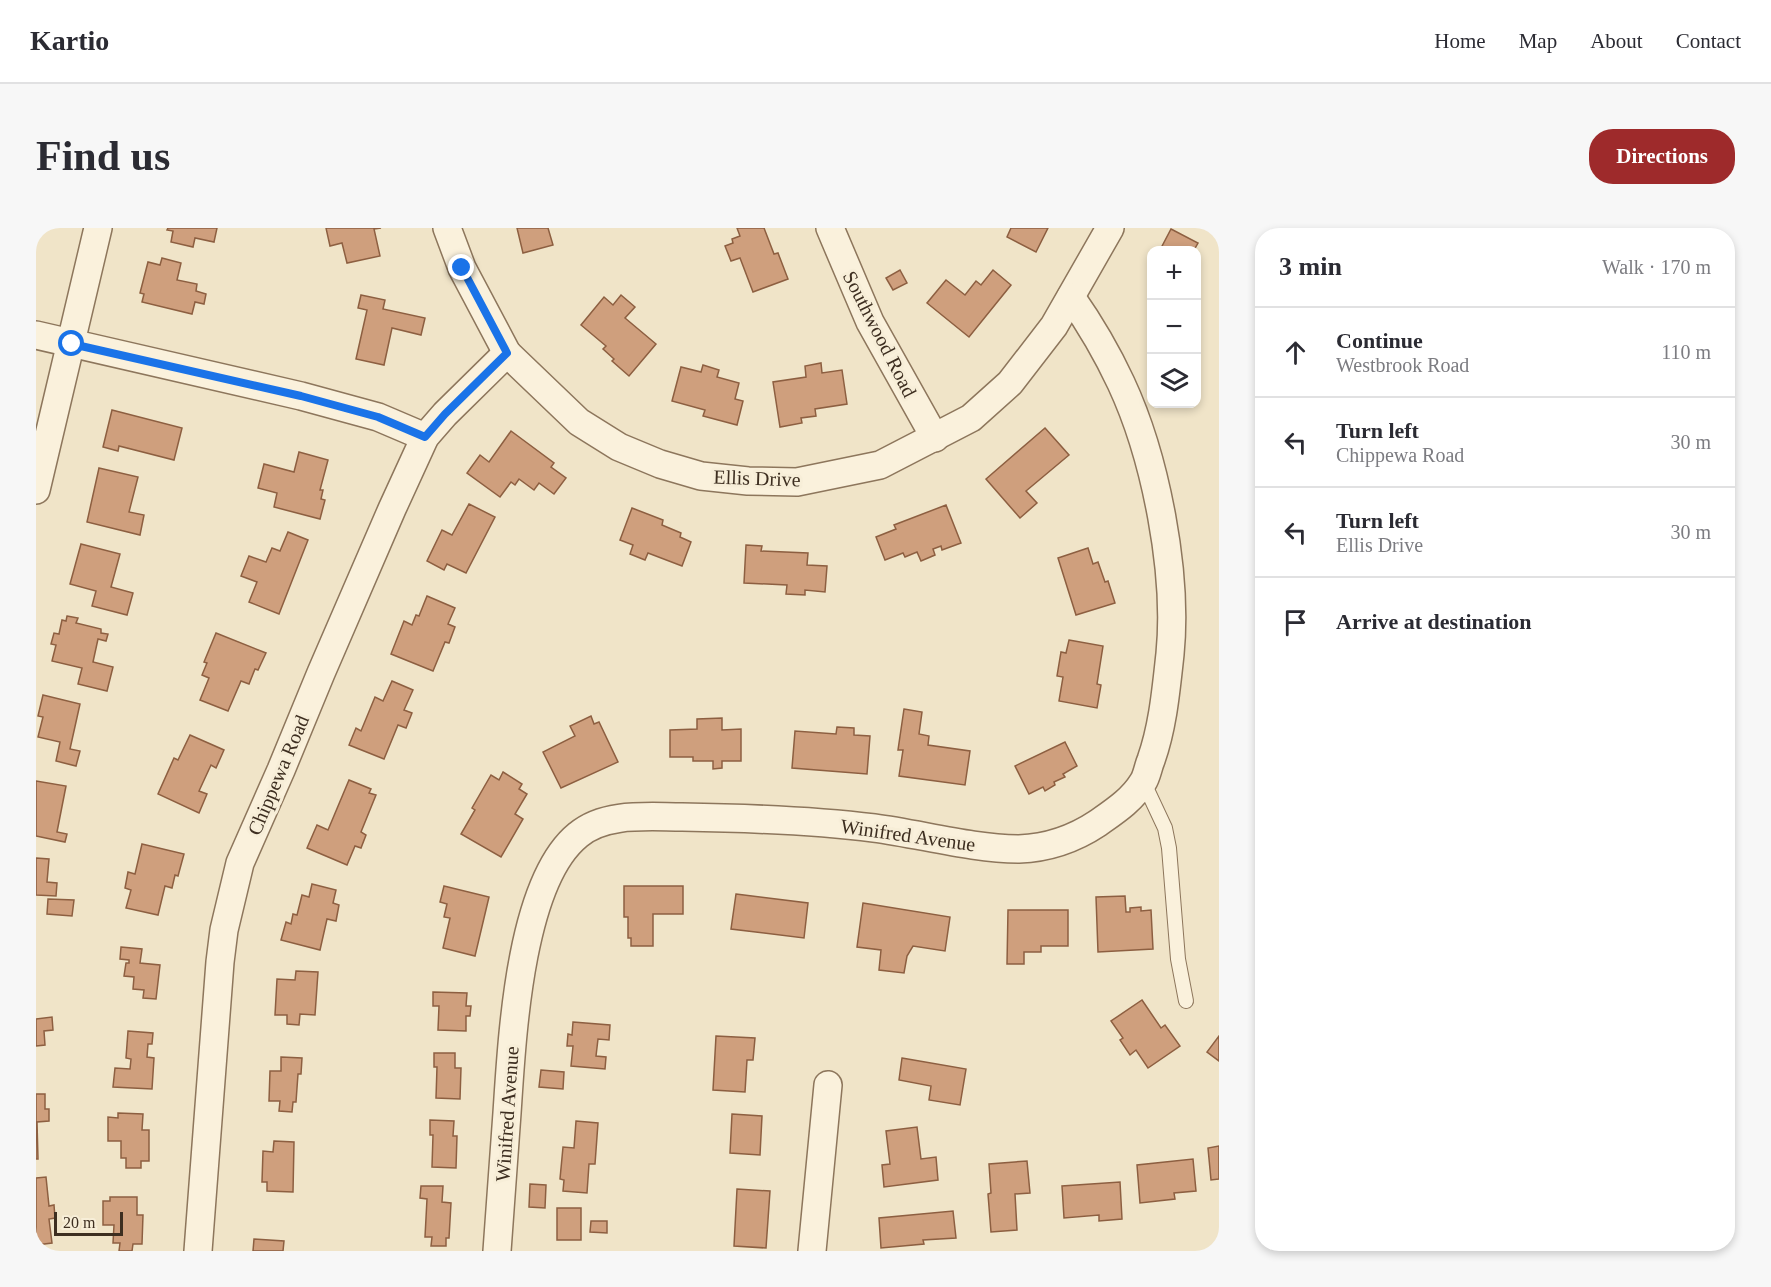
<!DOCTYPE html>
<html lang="en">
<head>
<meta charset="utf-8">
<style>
	body { margin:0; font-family:"Times New Roman",serif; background:#f7f7f7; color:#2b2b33 }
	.controls { position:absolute; right:18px; top:18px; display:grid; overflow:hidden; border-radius:12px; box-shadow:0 3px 9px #0003 }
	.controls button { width:54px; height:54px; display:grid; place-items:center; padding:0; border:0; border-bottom:2px solid #e1e1e2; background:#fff; color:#2b2b33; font:30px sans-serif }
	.scale { position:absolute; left:18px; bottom:15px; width:69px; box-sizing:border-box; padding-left:6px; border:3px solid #3d2e20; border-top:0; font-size:16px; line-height:21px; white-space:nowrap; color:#3d2e20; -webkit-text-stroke:4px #f7eed8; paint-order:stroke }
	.stop { position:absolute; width:18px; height:18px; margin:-14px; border:4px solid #1a73e8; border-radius:50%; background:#fff }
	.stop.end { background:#1a73e8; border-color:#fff; box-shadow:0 2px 6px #0008 }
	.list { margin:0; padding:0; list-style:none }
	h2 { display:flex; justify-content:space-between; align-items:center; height:78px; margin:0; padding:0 24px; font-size:26px }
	h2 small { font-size:20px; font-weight:400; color:#7c7c81 }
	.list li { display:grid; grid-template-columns:39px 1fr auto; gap:18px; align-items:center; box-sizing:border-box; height:90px; padding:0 24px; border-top:2px solid #e1e1e2 }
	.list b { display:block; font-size:22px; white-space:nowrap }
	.list p { margin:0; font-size:20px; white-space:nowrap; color:#7c7c81 }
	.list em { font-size:20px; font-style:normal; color:#7c7c81 }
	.icon { flex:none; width:33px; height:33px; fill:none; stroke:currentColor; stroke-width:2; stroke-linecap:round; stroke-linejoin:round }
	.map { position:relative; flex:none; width:1183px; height:1023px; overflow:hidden; border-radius:24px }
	header { display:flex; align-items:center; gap:36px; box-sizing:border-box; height:84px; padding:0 30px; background:#fff; border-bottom:2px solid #e1e1e2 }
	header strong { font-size:28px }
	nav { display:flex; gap:33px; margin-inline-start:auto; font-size:21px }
	.intro { display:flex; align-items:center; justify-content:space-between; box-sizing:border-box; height:144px; padding:0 36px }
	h1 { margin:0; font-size:42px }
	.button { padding:15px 27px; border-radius:24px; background:#9e2a2b; color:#fff; font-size:21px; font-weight:700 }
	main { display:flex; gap:36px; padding:0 36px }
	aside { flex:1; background:#fff; border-radius:24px; box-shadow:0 3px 9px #0003 }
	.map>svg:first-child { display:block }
	.building { fill:#cf9f7d; stroke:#8d5f41; stroke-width:1.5 }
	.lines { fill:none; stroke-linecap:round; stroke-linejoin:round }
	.lane-casing { stroke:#8d765c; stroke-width:16 }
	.street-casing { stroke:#8d765c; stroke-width:30 }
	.lane { stroke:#faf1dc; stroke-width:14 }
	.street { stroke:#faf1dc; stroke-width:27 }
	.route { stroke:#1a73e8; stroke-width:8 }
	.labels { text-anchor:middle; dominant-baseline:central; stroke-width:6; stroke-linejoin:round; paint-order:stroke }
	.street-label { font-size:20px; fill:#3d2e20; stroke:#f7eed8 }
</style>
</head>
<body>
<header>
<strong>Kartio</strong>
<nav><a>Home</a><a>Map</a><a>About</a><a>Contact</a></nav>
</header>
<div class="intro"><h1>Find us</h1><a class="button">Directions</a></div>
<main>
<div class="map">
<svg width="1183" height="1023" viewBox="0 0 1183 1023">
	<rect width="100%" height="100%" fill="#f0e4c8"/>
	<!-- building -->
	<g class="building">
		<path d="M132,0H181L178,14L159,10L157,19L135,14L137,3L131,2Z"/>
		<path d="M290,0H345L338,1L344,28L311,35L306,15L294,18Z"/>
		<path d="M481,0H512L517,17L487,25Z"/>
		<path d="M701,0H728L738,26L742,25L752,51L717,64L704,30L695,33L689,18L697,15L696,11L704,8Z"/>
		<path d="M975,0H1012L1000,24L971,9Z"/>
		<path d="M1135,1L1162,15L1158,22H1124Z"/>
		<path d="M126,30L145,35L141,52L161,56L160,63L170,66L168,76L159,74L156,86L106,74L108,66L104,65L112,34L124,37Z"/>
		<path d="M864,42L871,55L857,62L850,50Z"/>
		<path d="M957,42L975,57L933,109L891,75L910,52L929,67L940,53L945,57Z"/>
		<path d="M325,67L349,72L347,81L389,90L385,107L356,100L348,137L320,131L331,82L322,80Z"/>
		<path d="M585,67L599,79L589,90L620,116L593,148L576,133L578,131L567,121L570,118L545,97L568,69L577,77Z"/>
		<path d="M785,135L786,145L806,142L811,176L779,181L780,188L765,190L766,195L744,199L737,154L770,149L769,138Z"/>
		<path d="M667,137L683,142L681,149L703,155L699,171L707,173L701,197L667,188L669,182L636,173L645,139L665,144Z"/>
		<path d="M76,182L146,200L138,232L83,218L82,223L67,219Z"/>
		<path d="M1009,200L1033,227L990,263L1001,275L984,290L950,251Z"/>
		<path d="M475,203L518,235L515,239L530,250L518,266L503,255L498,262L483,251L479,257L475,254L464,269L431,245L444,227L453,234Z"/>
		<path d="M263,224L292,232L284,262H287L285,271L289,272L284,291L238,279L241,265L222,260L228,236L258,244Z"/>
		<path d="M63,240L102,249L93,284L108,287L104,307L51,294Z"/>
		<path d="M433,276L459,289L430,345L411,336L408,342L391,333L406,302L416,307Z"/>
		<path d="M910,277L925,315L906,322L905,318L897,321L899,327L885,333L881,324L869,329L867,325L849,332L840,309L860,301L858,297Z"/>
		<path d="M596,280L627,292L626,297L645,305L644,309L655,314L646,338L612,325L609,332L594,326L597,317L584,312Z"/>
		<path d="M252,304L272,312L243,386L213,374L221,354L205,348L213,328L230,334L236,320L244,323Z"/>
		<path d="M45,316L84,326L75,359L97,365L91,387L56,378L60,363L34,356Z"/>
		<path d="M710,317L726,318L725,323L772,325L771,337L791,338L789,364L769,362V367L750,366L751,357L708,355Z"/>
		<path d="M1052,320L1057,336L1062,334L1069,354L1072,353L1079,375L1040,387L1022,330Z"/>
		<path d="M391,368L419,380L412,396L419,399L413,415L409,414L397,443L355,426L368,393L376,397L380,387L383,388Z"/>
		<path d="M31,388L42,390L40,395L65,401V405L72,406L70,413L62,411L57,434L77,439L71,463L42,456L46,440L16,433L20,417L15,416L18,405L23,406L26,392L30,393Z"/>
		<path d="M180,405L230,425L222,442L219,441L213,456L205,453L192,483L164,472L173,450L166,447L171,435L168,434Z"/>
		<path d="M1033,412L1067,418L1061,456L1065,457L1061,480L1023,473L1027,449L1021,448L1025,424L1030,425Z"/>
		<path d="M356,453L377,462L368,482L376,485L370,500L362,497L348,531L313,517L320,500L325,503L339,469L347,473Z"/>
		<path d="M7,467L44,476L34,521L44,523L40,538L20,533L24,514L2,509L7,489L2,488Z"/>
		<path d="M868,481L886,484L883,506L893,508L892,517L934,523L929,557L863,548L867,522H862Z"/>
		<path d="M555,488L558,496L563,494L582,534L525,560L507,524L539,508L534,498Z"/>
		<path d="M686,490V502L705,501V533H686V540L677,541V533H657V529H634V502L661,501V491Z"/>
		<path d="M801,499L818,500V507L834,508L831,546L756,540L759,503L800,506Z"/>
		<path d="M154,507L188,522L180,540L175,537L163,563L171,566L163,585L122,566L138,530L142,532Z"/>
		<path d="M1029,514L1041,538L1027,546L1029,549L1018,554L1019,557L1009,563L1007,559L993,566L979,538Z"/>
		<path d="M467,544L486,556L483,561L491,566L479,586L487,591L465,629L425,606L439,582L436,580L455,547L463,552Z"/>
		<path d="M313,552L335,561L333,565L340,567L325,604L330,607L325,620L319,618L311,637L271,620L281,597L292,602Z"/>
		<path d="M0,553L30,558L21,604L31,606L29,614L0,608Z"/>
		<path d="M106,616L148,626L142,648L139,647L136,660L129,658L122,687L90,680L95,662L89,660L92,644L99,646Z"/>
		<path d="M0,630L13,631L11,654L21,655L20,668L0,667Z"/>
		<path d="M276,656L300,662L297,675L303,677L300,693L291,691L284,722L245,712L250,694L255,696L257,686L261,687L266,667L273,669Z"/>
		<path d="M408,658L453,669L439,728L407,720L414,690L408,689L411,676L404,674Z"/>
		<path d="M588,658H647V686H617V718H595V710H592V689H588Z"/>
		<path d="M700,666L772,675L768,710L695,701Z"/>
		<path d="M1089,668L1090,684H1094V680L1105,679V683L1115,682L1117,721L1062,724L1060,669Z"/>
		<path d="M12,671L38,672L36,688L11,686Z"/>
		<path d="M827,675L914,689L909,723L877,718L871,728L868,745L843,742L845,722L821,719Z"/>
		<path d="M972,682H1032V718H1005V724H988V736H971Z"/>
		<path d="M85,719L106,721L104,735L124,737L120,771L107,770L108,762L97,761L98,749L88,748L90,735H93V732L84,731Z"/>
		<path d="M260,743L282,744L279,787L264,786L263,797L251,796V787H239L241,751L259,752Z"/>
		<path d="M397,764L431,765L430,778H435L434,788H430V803L402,802L403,778H397Z"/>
		<path d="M1106,772L1125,800L1129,797L1144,818L1112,840L1100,822L1094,827L1084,812L1087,810L1075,793Z"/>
		<path d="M16,789L17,802L8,803L9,817L0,818V791Z"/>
		<path d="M537,794L574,797L573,812L562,811L560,828L570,829L569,841L535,838L537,818H531L532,806L536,807Z"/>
		<path d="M92,803L117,805L116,816H112L111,829L118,830L116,861L77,859L79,840L94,841L95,831L90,830Z"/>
		<path d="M680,808L719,810L717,832H711L709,864L677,862Z"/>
		<path d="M1183,808V833L1171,824Z"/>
		<path d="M398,825H419V840H425L424,871L400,870L401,839H398Z"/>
		<path d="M245,829L266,830L265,846H262L260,874H257L256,884L243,883L244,873H233L234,843H245Z"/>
		<path d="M866,830L930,841L924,877L893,872L895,858L863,852Z"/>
		<path d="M505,842L528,844L527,861L503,859Z"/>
		<path d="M0,866H9V881H13V893L1,894L2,931H0Z"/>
		<path d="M82,885L107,886L106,902H113V933H105V940H90V930H85V913H72V889L82,890Z"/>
		<path d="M696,886L726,888L724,927L694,925Z"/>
		<path d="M394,892L418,893L417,908H421L420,940L396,939L397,907H394Z"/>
		<path d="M540,893L562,895L559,936H553L551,965L527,963L528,952L524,951L527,919L538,920Z"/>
		<path d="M881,899L885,931L900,929L902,952L848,959L846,937L854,936L850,903Z"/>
		<path d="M238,913L258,914L257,964L231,963V954H226L227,923L237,924Z"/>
		<path d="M1183,918V951L1175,952L1172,920Z"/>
		<path d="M1157,931L1160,963L1138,965L1139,971L1104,975L1101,937Z"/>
		<path d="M991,933L994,965L979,966L981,1002L955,1004L952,966L955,965L953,936Z"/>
		<path d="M10,949L13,978L18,977L19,990L13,991L16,1015L0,1017V950Z"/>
		<path d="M1084,954L1086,991L1063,993V987L1028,990L1026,958Z"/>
		<path d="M494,956L510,957L509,980L493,979Z"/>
		<path d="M385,958H407L406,974L415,975L413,1010H410V1018H395L396,1009H389L391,971L384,970Z"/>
		<path d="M701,961L734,963L730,1020L698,1018Z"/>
		<path d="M74,969H101V987H107L106,1016H97L96,1023H83L84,1015H77L78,997H67V973H74Z"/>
		<rect x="521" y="980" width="24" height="32"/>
		<path d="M917,983L920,1010L887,1012L888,1016L845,1020L843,990Z"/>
		<path d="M555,993H571V1005L554,1004Z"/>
		<path d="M218,1011L248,1013L247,1023H217Z"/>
	</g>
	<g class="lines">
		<defs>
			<path id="lane" d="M1107,553L1129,600L1133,620L1142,731L1150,773"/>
			<g id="street">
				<path d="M411,0L426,40L471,125L543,194L583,219L624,236L665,248L712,253L761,254L844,237L935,190L974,155L1018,98L1074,0"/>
				<path d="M794,0L834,94L899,210"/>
				<path d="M0,107L265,168L342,189L389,209"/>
				<path d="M0,262L62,0"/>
				<path d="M162,1023L184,734L188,702L204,635L245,542L285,445L356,281L389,209L409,186L471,125"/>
				<path d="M461,1023C464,977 468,931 471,885C476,812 483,655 542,607C569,584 612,589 646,589C710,590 774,592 838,600C884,606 937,621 983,621C1012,620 1038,611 1062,595C1079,583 1096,572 1107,554C1111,548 1112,539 1115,532C1127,498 1130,462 1134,426C1142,345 1120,230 1085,155C1071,125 1054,96 1035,69"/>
				<path d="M776,1023L792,857"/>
			</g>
		</defs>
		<!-- lane casing -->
		<use href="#lane" class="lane-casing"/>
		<!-- street casing -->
		<use href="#street" class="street-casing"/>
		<!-- lane -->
		<use href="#lane" class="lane"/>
		<!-- street -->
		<use href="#street" class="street"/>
	</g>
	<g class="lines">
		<!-- route -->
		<path class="route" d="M36,116L265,168L342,189L389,209L409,186L471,125L426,40"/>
	</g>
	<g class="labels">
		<!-- street labels -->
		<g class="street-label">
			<text transform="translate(844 106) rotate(63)">Southwood Road</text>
			<text transform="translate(721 250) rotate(2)">Ellis Drive</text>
			<text transform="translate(242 547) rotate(-67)">Chippewa Road</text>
			<text transform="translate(872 607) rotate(8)">Winifred Avenue</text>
			<text transform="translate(471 886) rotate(-86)">Winifred Avenue</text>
		</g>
	</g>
</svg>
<div class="controls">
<button>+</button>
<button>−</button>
<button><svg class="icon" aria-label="layers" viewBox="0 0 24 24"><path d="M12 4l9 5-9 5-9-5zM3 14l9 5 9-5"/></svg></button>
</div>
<div class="scale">20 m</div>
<div class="stop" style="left:36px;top:116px"></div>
<div class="stop end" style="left:426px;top:40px"></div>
</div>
<aside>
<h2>3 min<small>Walk · 170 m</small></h2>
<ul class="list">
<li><svg class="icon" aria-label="ahead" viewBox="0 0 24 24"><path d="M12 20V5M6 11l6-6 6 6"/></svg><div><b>Continue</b><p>Westbrook Road</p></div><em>110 m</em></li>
<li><svg class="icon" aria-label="left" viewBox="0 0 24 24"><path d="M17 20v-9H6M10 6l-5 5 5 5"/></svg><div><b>Turn left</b><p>Chippewa Road</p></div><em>30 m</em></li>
<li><svg class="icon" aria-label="left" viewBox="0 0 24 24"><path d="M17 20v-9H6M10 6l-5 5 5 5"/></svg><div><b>Turn left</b><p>Ellis Drive</p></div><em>30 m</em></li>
<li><svg class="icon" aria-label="arrive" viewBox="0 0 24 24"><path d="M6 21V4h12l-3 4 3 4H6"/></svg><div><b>Arrive at destination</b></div></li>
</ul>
</aside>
</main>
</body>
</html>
